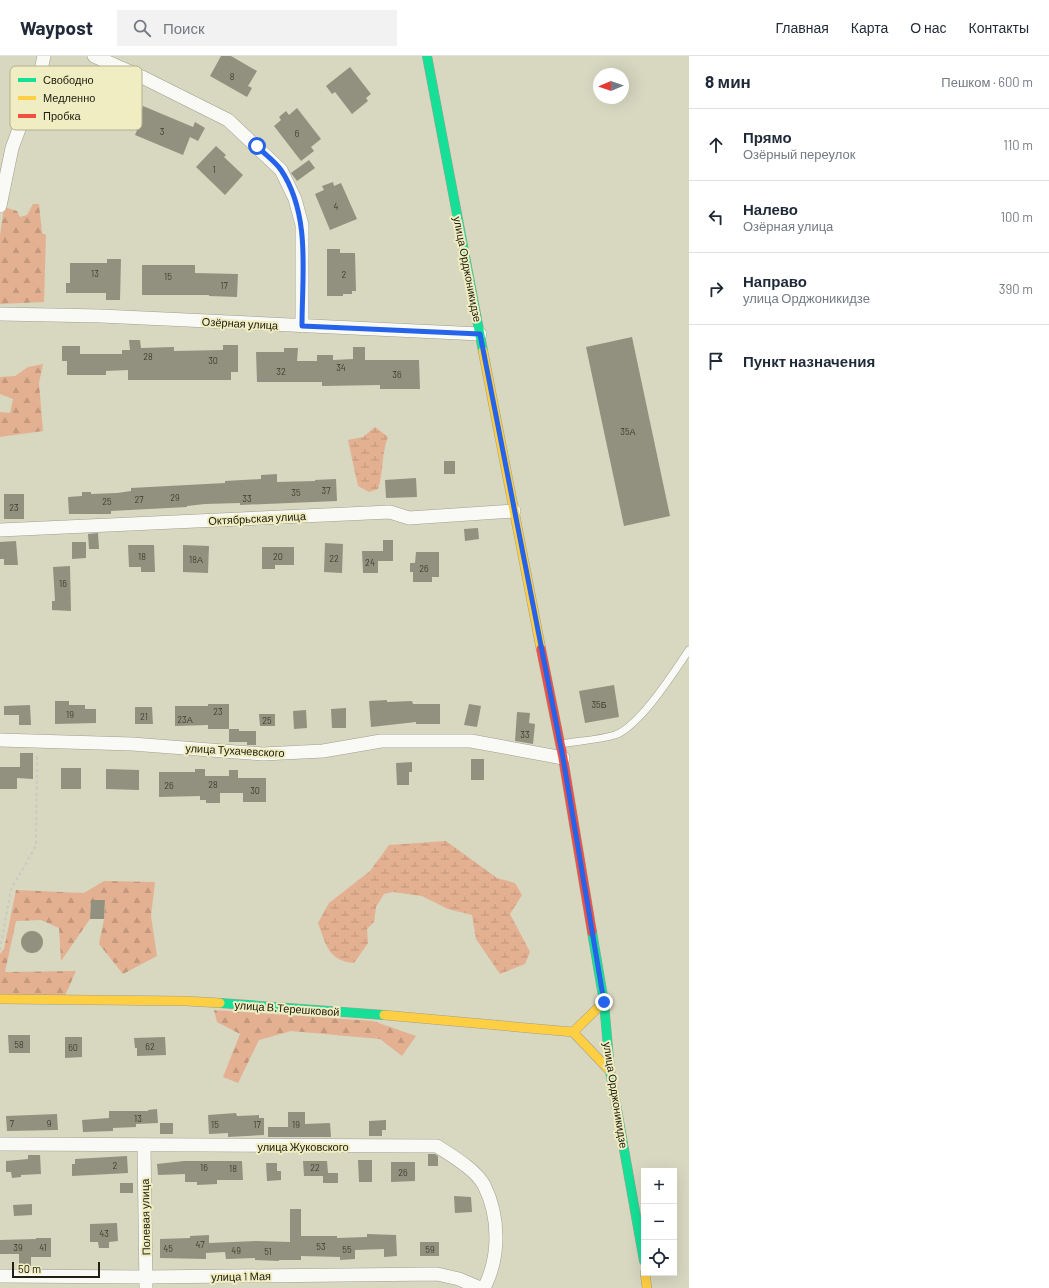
<!DOCTYPE html>
<html lang="ru">
<head>
<meta charset="utf-8">
<style>
	body { margin:0; font-family:Barlow,sans-serif; background:#f2f2f3; color:#1f2937 }
	.controls { position:absolute; right:12px; bottom:12px; display:grid; overflow:hidden; border-radius:0px; box-shadow:0 4px 16px #0002 }
	.controls button { width:36px; height:36px; display:grid; place-items:center; padding:0; border:0; border-bottom:1px solid #e0e1e3; background:#fff; color:#1f2937; font:20px sans-serif }
	.compass { position:absolute; left:593px; top:12px; width:36px; height:36px; border-radius:50%; background:#fff; box-shadow:0 4px 16px #0002; rotate:268deg }
	.scale { position:absolute; left:12px; bottom:10px; width:88px; box-sizing:border-box; padding-left:4px; border:2px solid #222011; border-top:0; font-size:11px; line-height:14px; white-space:nowrap; color:#222011; -webkit-text-stroke:3px #f0edc3; paint-order:stroke }
	.stop { position:absolute; width:12px; height:12px; margin:-9px; border:3px solid #2563eb; border-radius:50%; background:#fff }
	.stop.end { background:#2563eb; border-color:#fff; box-shadow:0 1px 4px #0008 }
	.list { margin:0; padding:0; list-style:none }
	h2 { display:flex; justify-content:space-between; align-items:center; height:52px; margin:0; padding:0 16px; font-size:17px }
	h2 small { font-size:13px; font-weight:400; color:#747a83 }
	.list li { display:grid; grid-template-columns:26px 1fr auto; gap:12px; align-items:center; box-sizing:border-box; height:72px; padding:0 16px; border-top:1px solid #e0e1e3 }
	.list b { display:block; font-size:15px; white-space:nowrap }
	.list p { margin:0; font-size:13px; white-space:nowrap; color:#747a83 }
	.list em { font-size:13px; font-style:normal; color:#747a83 }
	.icon { flex:none; width:22px; height:22px; fill:none; stroke:currentColor; stroke-width:2; stroke-linecap:round; stroke-linejoin:round }
	.map { position:relative; flex:none; width:689px; height:1232px; overflow:hidden }
	header { display:flex; align-items:center; gap:24px; box-sizing:border-box; height:56px; padding:0 20px; background:#fff; border-bottom:1px solid #e0e1e3 }
	header strong { font-size:19px }
	nav { display:flex; gap:22px; margin-inline-start:auto; font-size:14px }
	.search { width:280px; height:36px; background:#f2f2f3; display:flex; align-items:center; gap:10px; box-sizing:border-box; padding:0 14px; border-radius:0px; color:#747a83; font-size:15px }
	main { display:flex }
	aside { flex:1; background:#fff }
	.map>svg:first-child { display:block }
	.forest { fill:url(#forest-firs) }
	.wetland { fill:url(#wetland-marsh) }
	.building { fill:#92917f }
	.lines { fill:none; stroke-linecap:round; stroke-linejoin:round }
	.lane-casing { stroke:#a19f8e; stroke-width:8 }
	.street-casing { stroke:#a19f8e; stroke-width:14 }
	.fast-casing { stroke:#a19f8e; stroke-width:10 }
	.slow-casing { stroke:#a19f8e; stroke-width:10 }
	.jam-casing { stroke:#a19f8e; stroke-width:10 }
	.path { stroke:#cacac3; stroke-width:2; stroke-dasharray:3 3; stroke-linecap:butt }
	.lane { stroke:#f9f9f6; stroke-width:7 }
	.street { stroke:#f9f9f6; stroke-width:13 }
	.fast { stroke:#16e098; stroke-width:9 }
	.slow { stroke:#ffcf43; stroke-width:9 }
	.jam { stroke:#f24e42; stroke-width:9 }
	.route { stroke:#2563eb; stroke-width:5 }
	.labels { text-anchor:middle; dominant-baseline:central; stroke-width:4; stroke-linejoin:round; paint-order:stroke }
	.number-label { font-size:9px; fill:#3e3c2c }
	.street-label { font-size:11px; fill:#222011; stroke:#f0edc3 }
	.key { fill:#f0edc3; stroke:#b2b08e; stroke-width:1 }
	.key-label { font-size:11px; fill:#222011 }
</style>
</head>
<body>
<header>
<strong>Waypost</strong>
<div class="search"><svg class="icon" aria-label="search" viewBox="0 0 24 24"><circle cx="10" cy="10" r="6"/><path d="M15 15l6 6"/></svg>Поиск</div>
<nav><a>Главная</a><a>Карта</a><a>О нас</a><a>Контакты</a></nav>
</header>
<main>
<div class="map">
<svg width="689" height="1232" viewBox="0 0 689 1232">
	<defs>
		<pattern id="forest-firs" width="22" height="20" patternUnits="userSpaceOnUse"><rect width="22" height="20" fill="#e3b091"/><path d="M5 1l3.5 6h-7zM16 11l3.5 6h-7z" fill="#c2977c"/></pattern>
		<pattern id="wetland-marsh" width="20" height="14" patternUnits="userSpaceOnUse"><rect width="20" height="14" fill="#e3b091"/><path d="M1 5h8M5 5V1M11 12h8M15 12V8" fill="none" stroke="#c2977c"/></pattern>
	</defs>
	<rect width="100%" height="100%" fill="#d8d7c0"/>
	<!-- forest -->
	<g class="forest">
		<path d="M33,148H39L42,177L46,179L44,246L0,248V180L4,151L17,155L20,161L27,159Z"/>
		<path d="M43,308L39,327L43,375L0,381V356L10,357L13,343L0,338V321L15,320L28,311Z"/>
		<path d="M104,825L155,826L151,860L157,900L123,918L99,888L104,863L105,844H91L90,863L61,905L59,872L41,864L16,865L5,916L76,915L64,942L0,940V898L4,893L16,834L84,837Z"/>
		<path d="M214,954L373,965L416,980L402,1000L380,983L291,975L259,984L238,1027L223,1021L240,978L217,966Z"/>
	</g>
	<!-- wetland -->
	<g class="wetland">
		<path d="M375,371L388,381C381,398 384,416 378,433L369,436L358,430L348,384L363,381Z"/>
		<path d="M446,785L497,822L515,827L522,839L510,858L530,896L525,908L500,918L476,883L472,859L448,853L422,840L393,836L384,838L376,851L374,866L367,873L368,887L354,907C328,905 326,888 318,867L329,847L370,815L389,789Z"/>
	</g>
	<!-- building -->
	<g class="building">
		<path d="M221,0H231L257,15L248,30L252,32L247,41L210,20Z"/>
		<path d="M350,11L371,38L366,42L368,45L352,58L335,36L332,38L326,30Z"/>
		<path d="M143,50L193,71L195,66L205,72L198,85L190,81L183,99L135,79L140,67L137,66Z"/>
		<path d="M297,52L321,83L311,91L314,95L301,105L274,70L281,64L279,61L286,55L289,59Z"/>
		<path d="M216,90L226,99L224,101L243,119L225,139L196,111Z"/>
		<path d="M309,104L315,112L297,125L291,117Z"/>
		<path d="M333,126L334,130L341,127L357,163L330,174L315,138L324,134L322,130Z"/>
		<path d="M327,193H340V197H355L356,235H352V238H343V240H327Z"/>
		<path d="M107,203H121L120,244H106V237H66V227H70V207H107Z"/>
		<path d="M142,209H195V217L238,218L237,241L209,240V239H142Z"/>
		<path d="M632,281L670,460L624,470L586,291Z"/>
		<path d="M129,284H140L141,292L174,291V295L223,294V289H238V316H231V324H128V314L106,315V319H67V305H62V290H80V298H122V294H130Z"/>
		<path d="M353,291H365V304H419L420,333H380V329L322,330V326H257L256,296H284V292H298L297,305H317V299H333V304L353,303Z"/>
		<rect x="444" y="405" width="11" height="13"/>
		<path d="M277,418V426L315,425V424L336,423L337,445L240,449V447L205,448L187,450V451L111,455V458H69L68,441L82,440V436H91V438L117,437L131,435V432L225,427V425L261,423V419Z"/>
		<path d="M416,422L417,441L386,442L385,424Z"/>
		<rect x="4" y="438" width="20" height="25"/>
		<path d="M478,472L479,483L465,485L464,473Z"/>
		<path d="M98,477L99,493H89L88,478Z"/>
		<path d="M383,484H393V505H378V517H363L362,495H383Z"/>
		<path d="M16,485L18,509H4V503H0V486Z"/>
		<path d="M72,486H86V502L72,503Z"/>
		<path d="M325,487L343,488L342,517L324,516Z"/>
		<path d="M128,489H154L155,516H141V511H129Z"/>
		<path d="M183,489L209,490L208,517L183,516Z"/>
		<path d="M262,491H294V509H275V513H262Z"/>
		<path d="M416,496H439V521H432V526H413V516H410V507H415Z"/>
		<path d="M70,510L71,555L52,554V545H55L53,511Z"/>
		<path d="M614,629L619,661L585,667L579,635Z"/>
		<path d="M387,644V646L412,645L413,648H440V668H416V666L371,671L369,645Z"/>
		<path d="M55,645H69V649H85V653H96V667L55,668Z"/>
		<path d="M208,648H229V673H208V669L175,670V650H208Z"/>
		<path d="M469,648L481,650L477,671L464,669Z"/>
		<path d="M30,649L31,669H19V659H4V650Z"/>
		<path d="M135,651H152L153,668H135Z"/>
		<path d="M346,652V672H332L331,653Z"/>
		<path d="M306,654L307,672L294,673L293,655Z"/>
		<path d="M517,656L530,657L529,667L535,668L533,688L515,685Z"/>
		<path d="M259,658H275V670H260Z"/>
		<path d="M229,673H239V675H256V689H247V686H229Z"/>
		<path d="M20,697H33V723L17,722V733H0V711H20Z"/>
		<rect x="471" y="703" width="13" height="21"/>
		<path d="M412,706V716H409V729H397L396,707Z"/>
		<rect x="61" y="712" width="20" height="21"/>
		<path d="M106,713L139,714V734L106,733Z"/>
		<path d="M195,713H205V720H229V714H238V722H266V746H243V737H220V747H206V744H200V740L159,741V716H195Z"/>
		<path d="M91,844H105L104,863H90Z"/>
		<circle cx="32" cy="886" r="11"/>
		<path d="M8,979H30V997H9Z"/>
		<path d="M65,981H82V1001L65,1002Z"/>
		<path d="M165,981L166,999L137,1000V992H135L134,982Z"/>
		<path d="M157,1053L158,1067L136,1068V1071L113,1072V1075L83,1076L82,1064L109,1062V1055H148V1054Z"/>
		<path d="M288,1056H305V1068L330,1067L331,1081H268V1071H288Z"/>
		<path d="M236,1057L237,1060L259,1059V1062H264V1079L228,1081V1077L209,1078L208,1059Z"/>
		<path d="M57,1058L58,1074L7,1075L6,1060Z"/>
		<path d="M386,1064V1074H382V1080H369V1065Z"/>
		<rect x="160" y="1067" width="13" height="11"/>
		<path d="M428,1098H435L438,1100V1110H428Z"/>
		<path d="M28,1099H40L41,1118L21,1119V1121L12,1122L11,1116H6V1105L28,1103Z"/>
		<path d="M127,1100L128,1117L72,1120V1108H75V1103Z"/>
		<path d="M358,1104H372V1126H359Z"/>
		<path d="M184,1105H242L243,1124H217V1128L197,1129V1126H185V1118L158,1119L157,1108Z"/>
		<path d="M303,1105H327L328,1117H338V1127H323V1120H304Z"/>
		<path d="M391,1106H415V1125L391,1126Z"/>
		<path d="M266,1107H277V1115H281V1124L267,1125Z"/>
		<rect x="120" y="1127" width="13" height="10"/>
		<path d="M454,1140L471,1141L472,1156L455,1157Z"/>
		<path d="M32,1148V1159L14,1160L13,1149Z"/>
		<path d="M290,1153H301V1180H337V1182L367,1181V1178L396,1179L397,1200L384,1201V1193L355,1194V1203L340,1204V1201L301,1200V1204H279V1205L255,1204V1202L226,1203L225,1196L206,1197V1203L160,1202V1183L190,1182V1180L209,1179V1187L256,1185L290,1186Z"/>
		<path d="M117,1167L118,1185L109,1186V1192H99L98,1186H90V1168Z"/>
		<path d="M36,1182H51V1201H31V1210H19V1198H0V1184L36,1183Z"/>
		<rect x="420" y="1186" width="19" height="14"/>
	</g>
	<g class="lines">
		<defs>
			<path id="lane" d="M561,688C578,685 598,684 615,679C640,670 674,616 689,594"/>
			<g id="street">
				<path d="M94,0L144,22L228,64L281,114L295,143L302,169V270"/>
				<path d="M0,150L12,92L41,14L44,0"/>
				<path d="M0,258L101,260L480,278"/>
				<path d="M0,474L390,456L409,462L514,455"/>
				<path d="M0,684L132,688L263,698L323,695L381,685H471L563,702"/>
				<path d="M0,1088L437,1090C452,1100 475,1113 484,1129C500,1161 500,1201 484,1232"/>
				<path d="M144,1089L146,1232"/>
				<path d="M0,1220L146,1221L437,1218L459,1223L480,1232"/>
			</g>
			<g id="fast">
				<path d="M427,0L483,295"/>
				<path d="M592,876L604,946L610,1015L644,1205"/>
				<path d="M220,947L384,959"/>
			</g>
			<g id="slow">
				<path d="M483,295L541,593"/>
				<path d="M0,943L186,945L220,947"/>
				<path d="M384,959L573,976L604,946"/>
				<path d="M573,976L610,1015"/>
				<path d="M645,1217L647,1232"/>
			</g>
			<path id="jam" d="M541,593L563,702L592,876"/>
		</defs>
		<!-- lane casing -->
		<use href="#lane" class="lane-casing"/>
		<!-- street casing -->
		<use href="#street" class="street-casing"/>
		<!-- fast casing -->
		<use href="#fast" class="fast-casing"/>
		<!-- slow casing -->
		<use href="#slow" class="slow-casing"/>
		<!-- jam casing -->
		<use href="#jam" class="jam-casing"/>
		<!-- path -->
		<path class="path" d="M0,894L11,833L36,790L37,698"/>
		<!-- lane -->
		<use href="#lane" class="lane"/>
		<!-- street -->
		<use href="#street" class="street"/>
		<!-- fast -->
		<use href="#fast" class="fast"/>
		<!-- slow -->
		<use href="#slow" class="slow"/>
		<!-- jam -->
		<use href="#jam" class="jam"/>
	</g>
	<g class="lines">
		<!-- route -->
		<path class="route" d="M257,90C264,98 275,105 281,114C311,159 302,218 302,270L480,278L563,702L604,946"/>
	</g>
	<g class="labels">
		<!-- number labels -->
		<g class="number-label">
			<text x="232" y="20">8</text>
			<text x="162" y="75">3</text>
			<text x="297" y="77">6</text>
			<text x="214" y="113">1</text>
			<text x="336" y="150">4</text>
			<text x="95" y="217">13</text>
			<text x="344" y="218">2</text>
			<text x="168" y="220">15</text>
			<text x="224" y="229">17</text>
			<text x="148" y="300">28</text>
			<text x="213" y="304">30</text>
			<text x="341" y="311">34</text>
			<text x="281" y="315">32</text>
			<text x="397" y="318">36</text>
			<text x="628" y="375">35А</text>
			<text x="326" y="434">37</text>
			<text x="296" y="436">35</text>
			<text x="175" y="441">29</text>
			<text x="247" y="442">33</text>
			<text x="139" y="443">27</text>
			<text x="107" y="445">25</text>
			<text x="14" y="451">23</text>
			<text x="142" y="500">18</text>
			<text x="278" y="500">20</text>
			<text x="334" y="502">22</text>
			<text x="196" y="503">18А</text>
			<text x="370" y="506">24</text>
			<text x="424" y="512">26</text>
			<text x="63" y="527">16</text>
			<text x="599" y="648">35Б</text>
			<text x="218" y="655">23</text>
			<text x="70" y="658">19</text>
			<text x="144" y="660">21</text>
			<text x="185" y="663">23А</text>
			<text x="267" y="664">25</text>
			<text x="525" y="678">33</text>
			<text x="213" y="728">28</text>
			<text x="169" y="729">26</text>
			<text x="255" y="734">30</text>
			<text x="19" y="988">58</text>
			<text x="150" y="990">62</text>
			<text x="73" y="991">60</text>
			<text x="138" y="1062">13</text>
			<text x="12" y="1067">7</text>
			<text x="49" y="1067">9</text>
			<text x="215" y="1068">15</text>
			<text x="257" y="1068">17</text>
			<text x="296" y="1068">19</text>
			<text x="115" y="1109">2</text>
			<text x="204" y="1111">16</text>
			<text x="315" y="1111">22</text>
			<text x="233" y="1112">18</text>
			<text x="403" y="1116">26</text>
			<text x="104" y="1177">43</text>
			<text x="200" y="1188">47</text>
			<text x="321" y="1190">53</text>
			<text x="18" y="1191">39</text>
			<text x="43" y="1191">41</text>
			<text x="168" y="1192">45</text>
			<text x="347" y="1193">55</text>
			<text x="430" y="1193">59</text>
			<text x="236" y="1194">49</text>
			<text x="268" y="1195">51</text>
		</g>
		<!-- street labels -->
		<g class="street-label">
			<text transform="translate(468 213) rotate(79)">улица Орджоникидзе</text>
			<text transform="translate(240 267) rotate(3)">Озёрная улица</text>
			<text transform="translate(257 462) rotate(-3)">Октябрьская улица</text>
			<text transform="translate(235 694) rotate(3)">улица Тухачевского</text>
			<text transform="translate(287 952) rotate(4)">улица В.Терешковой</text>
			<text transform="translate(616 1039) rotate(81)">улица Орджоникидзе</text>
			<text x="303" y="1090">улица Жуковского</text>
			<text transform="translate(145 1161) rotate(-91)">Полевая улица</text>
			<text transform="translate(241 1220) rotate(-1)">улица 1 Мая</text>
		</g>
	</g>
	<!-- legend -->
	<rect x="10" y="10" width="132" height="64" rx="6" class="key"/>
	<rect x="18" y="22" width="18" height="4" fill="#16e098"/>
	<rect x="18" y="40" width="18" height="4" fill="#ffcf43"/>
	<rect x="18" y="58" width="18" height="4" fill="#f24e42"/>
	<g class="key-label">
		<text x="43" y="28">Свободно</text>
		<text x="43" y="46">Медленно</text>
		<text x="43" y="64">Пробка</text>
	</g>
</svg>
<div class="controls">
<button>+</button>
<button>−</button>
<button><svg class="icon" aria-label="locate" viewBox="0 0 24 24"><circle cx="12" cy="12" r="6"/><path d="M12 2v4M12 18v4M2 12h4M18 12h4"/></svg></button>
</div>
<svg class="compass" viewBox="-18 -18 36 36"><path d="M0-13l5 13h-10z" fill="#e53935"/><path d="M0 13l5-13h-10z" fill="#747a83"/></svg>
<div class="scale">50 m</div>
<div class="stop" style="left:257px;top:90px"></div>
<div class="stop end" style="left:604px;top:946px"></div>
</div>
<aside>
<h2>8 мин<small>Пешком · 600 m</small></h2>
<ul class="list">
<li><svg class="icon" aria-label="ahead" viewBox="0 0 24 24"><path d="M12 20V5M6 11l6-6 6 6"/></svg><div><b>Прямо</b><p>Озёрный переулок</p></div><em>110 m</em></li>
<li><svg class="icon" aria-label="left" viewBox="0 0 24 24"><path d="M17 20v-9H6M10 6l-5 5 5 5"/></svg><div><b>Налево</b><p>Озёрная улица</p></div><em>100 m</em></li>
<li><svg class="icon" aria-label="right" viewBox="0 0 24 24"><path d="M7 20v-9h11M14 6l5 5-5 5"/></svg><div><b>Направо</b><p>улица Орджоникидзе</p></div><em>390 m</em></li>
<li><svg class="icon" aria-label="arrive" viewBox="0 0 24 24"><path d="M6 21V4h12l-3 4 3 4H6"/></svg><div><b>Пункт назначения</b></div></li>
</ul>
</aside>
</main>
</body>
</html>
